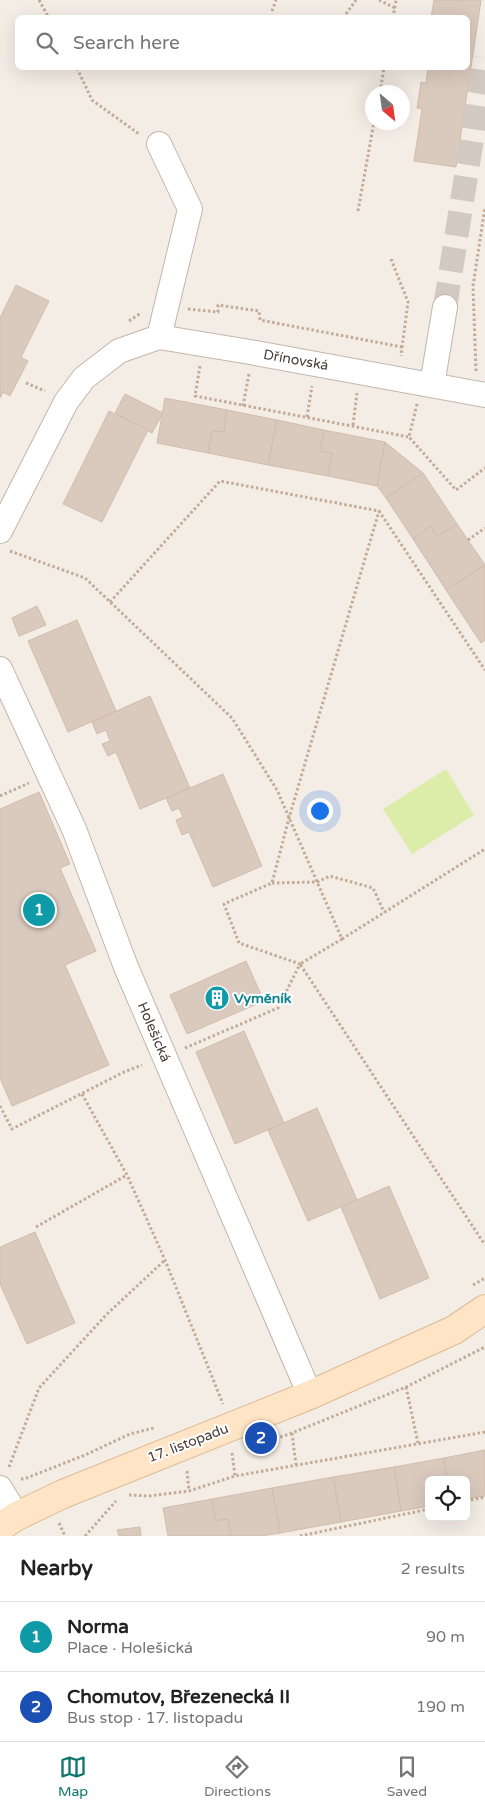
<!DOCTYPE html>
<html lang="en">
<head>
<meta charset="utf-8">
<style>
	body { margin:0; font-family:"Varela Round",sans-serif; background:#f6f6f6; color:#222 }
	.controls { position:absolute; right:15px; bottom:15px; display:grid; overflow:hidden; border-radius:8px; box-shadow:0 5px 20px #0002 }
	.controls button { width:45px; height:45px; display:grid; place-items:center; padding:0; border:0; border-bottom:1px solid #e0e0e0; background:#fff; color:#222; font:25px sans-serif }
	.compass { position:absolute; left:365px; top:85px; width:45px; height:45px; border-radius:50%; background:#fff; box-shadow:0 5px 20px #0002; rotate:151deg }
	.you { position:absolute; left:319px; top:810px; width:18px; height:18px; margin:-12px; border:4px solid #fff; border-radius:50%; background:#1a73e8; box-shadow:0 0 0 8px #1a73e833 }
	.badge { display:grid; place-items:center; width:32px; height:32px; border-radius:50%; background:#0f766e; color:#fff; font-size:16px; font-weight:700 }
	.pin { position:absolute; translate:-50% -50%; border:2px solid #fff; box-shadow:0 1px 5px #0006 }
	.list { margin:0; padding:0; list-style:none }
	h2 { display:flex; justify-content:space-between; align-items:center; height:65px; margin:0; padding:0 20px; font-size:21px }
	h2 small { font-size:16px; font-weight:400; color:#767676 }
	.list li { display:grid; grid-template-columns:32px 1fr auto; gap:15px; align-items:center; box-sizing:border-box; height:70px; padding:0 20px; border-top:1px solid #e0e0e0 }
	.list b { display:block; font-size:19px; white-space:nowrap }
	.list p { margin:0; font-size:16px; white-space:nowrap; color:#767676 }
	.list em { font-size:16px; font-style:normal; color:#767676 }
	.icon { flex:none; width:28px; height:28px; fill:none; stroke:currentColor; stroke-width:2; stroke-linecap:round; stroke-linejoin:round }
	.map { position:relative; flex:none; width:485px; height:1536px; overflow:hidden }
	.search { position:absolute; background:#fff; box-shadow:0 5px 20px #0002; left:15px; right:15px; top:15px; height:55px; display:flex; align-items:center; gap:12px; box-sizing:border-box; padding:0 18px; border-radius:8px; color:#767676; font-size:19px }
	.sheet { height:205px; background:#fff }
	nav { display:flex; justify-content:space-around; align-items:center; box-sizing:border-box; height:70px; border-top:1px solid #e0e0e0; background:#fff; font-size:14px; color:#767676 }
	nav a { display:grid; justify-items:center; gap:2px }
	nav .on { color:#0f766e }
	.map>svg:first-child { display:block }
	.green { fill:#dcedaa }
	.building { fill:#dac9bd; stroke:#d3bcac }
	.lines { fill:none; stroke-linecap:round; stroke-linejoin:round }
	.street-tunnel { stroke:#d2cac2; stroke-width:24; stroke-dasharray:24 12; stroke-linecap:butt }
	.street-casing { stroke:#c4b5aa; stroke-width:26 }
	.secondary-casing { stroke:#dcba92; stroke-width:30 }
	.path { stroke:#c4ab97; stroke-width:3; stroke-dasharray:2.5 2.5; stroke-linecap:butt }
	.street { stroke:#fff; stroke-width:24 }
	.secondary { stroke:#ffe5c5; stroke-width:28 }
	.labels { text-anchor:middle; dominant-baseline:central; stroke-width:4; stroke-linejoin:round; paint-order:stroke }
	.street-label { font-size:14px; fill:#483c34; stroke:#fff }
	.culture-label { font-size:14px; font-weight:bold; fill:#0d838f; stroke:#fff; text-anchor:start }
</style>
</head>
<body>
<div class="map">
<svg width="485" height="1536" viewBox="0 0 485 1536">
	<rect width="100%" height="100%" fill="#f4ede5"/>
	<!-- green -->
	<path class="green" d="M446,769L474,815L412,854L383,809Z"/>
	<!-- building -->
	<g class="building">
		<path d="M434,0H481L456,167L414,161L422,109L417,108L421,82L426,83L428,68H468V18H431Z"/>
		<path d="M16,285L49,301L21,357L28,361L10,396L3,392L0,398V318Z"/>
		<path d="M125,394L163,413L152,433L115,413Z"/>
		<path d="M165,398L227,410L224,432L212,431L208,453L157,443Z"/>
		<path d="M227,410L277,420L268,465L208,453L212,431L224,432Z"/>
		<path d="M109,411L148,430L102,522L63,504Z"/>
		<path d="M277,420L324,430L320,451L332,453L328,476L268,465Z"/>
		<path d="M324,430L385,442L377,486L328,476L332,453L320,451Z"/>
		<path d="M385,442L423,473L386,498L377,486Z"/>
		<path d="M423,473L457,524L437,537L431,526L413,539L386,498Z"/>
		<path d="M457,524L485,565L446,590L413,539L431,526L437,537Z"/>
		<path d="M485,565V640L481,643L446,590Z"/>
		<path d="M37,606L46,625L19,636L12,618Z"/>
		<path d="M77,620L116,711L68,732L28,641Z"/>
		<path d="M150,696L190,788L140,809L116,752L108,756L102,744L110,741L106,730L97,734L92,722Z"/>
		<path d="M223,774L262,866L213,887L189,832L182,835L176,820L183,817L179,808L172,811L166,798Z"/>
		<path d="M39,792L70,864L60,868L96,951L65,965L109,1065L12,1106L0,1078V809Z"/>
		<path d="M246,961L264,1001L187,1034L170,995Z"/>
		<path d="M244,1031L284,1123L235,1144L196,1052Z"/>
		<path d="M317,1108L357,1200L308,1221L268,1130Z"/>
		<path d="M389,1186L429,1278L380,1299L341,1207Z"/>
		<path d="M35,1232L75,1323L27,1344L0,1284V1247Z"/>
		<path d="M485,1450V1496L466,1499V1480H460L459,1478L447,1479L444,1458Z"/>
		<path d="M444,1458L447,1479L459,1478L460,1480H429V1506L401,1511L394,1467Z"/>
		<path d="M394,1467L401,1511L341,1522L333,1477Z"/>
		<path d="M333,1477L341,1522L280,1533L272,1488Z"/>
		<path d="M272,1488L280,1533L261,1536H231L228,1519L215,1521L212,1499Z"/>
		<path d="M212,1499L215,1521L228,1519L231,1536H168L163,1508Z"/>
		<path d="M140,1527L141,1536H119L117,1530Z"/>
	</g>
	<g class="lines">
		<!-- street-tunnel -->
		<path class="street-tunnel" d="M445,307L485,58"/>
		<defs>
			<g id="street">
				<path d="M159,144L190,209L159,337"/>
				<path d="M432,385L445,307"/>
				<path d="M0,531L66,402L84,378L119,351L159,337L250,352L485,395"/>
				<path d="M0,669L74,829L126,967L310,1395"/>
				<path d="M0,1488L17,1516"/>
			</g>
			<path id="secondary" d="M0,1527L17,1516L63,1494L310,1395L454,1330L485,1309"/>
		</defs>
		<!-- street casing -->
		<use href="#street" class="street-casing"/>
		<!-- secondary casing -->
		<use href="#secondary" class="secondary-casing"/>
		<!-- path -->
		<g class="path">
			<path d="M39,0L49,18"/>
			<path d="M379,0L395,8"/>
			<path d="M272,11L276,0"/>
			<path d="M343,18L356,0"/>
			<path d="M393,18L396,0"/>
			<path d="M77,68L92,100L139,134"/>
			<path d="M380,92L384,68"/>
			<path d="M358,211L374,122"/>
			<path d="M391,259L408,302L401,356"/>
			<path d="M188,309L218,312V305L259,311L260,320L402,347"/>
			<path d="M129,321L141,313"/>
			<path d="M200,366L195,396L409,437"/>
			<path d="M476,371L473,286L485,207"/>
			<path d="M26,383L45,391"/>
			<path d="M417,404L409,437L456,490L485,468"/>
			<path d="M243,406L249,374"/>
			<path d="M307,417L312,386"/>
			<path d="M353,425L357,393"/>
			<path d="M468,540L485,528"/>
			<path d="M10,551L85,578L232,718L277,790L342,939L300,964L485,1245"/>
			<path d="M110,602L220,481L379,511L485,670"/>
			<path d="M0,796L29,783"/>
			<path d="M272,883L317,882L330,876L373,888L384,912"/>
			<path d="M342,939L485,849"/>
			<path d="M185,1048L278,1008L300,964L239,943L224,904L272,883L289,818L379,511"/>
			<path d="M82,1094L127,1175L165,1260L223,1404"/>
			<path d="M0,1106L12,1129L124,1072L142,1065"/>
			<path d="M36,1227L127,1175"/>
			<path d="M473,1285L485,1278"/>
			<path d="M406,1387L418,1443"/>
			<path d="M292,1433L296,1465"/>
			<path d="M266,1442L292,1433L406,1387L485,1347"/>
			<path d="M232,1453L235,1476"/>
			<path d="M9,1467L39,1388L107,1314L165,1260"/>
			<path d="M187,1471L189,1491"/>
			<path d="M21,1479H24L85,1455L130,1434L154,1428"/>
			<path d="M129,1495L149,1496L189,1491L235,1476L485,1432"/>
			<path d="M466,1501L485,1497"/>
			<path d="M59,1523L65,1536"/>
			<path d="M85,1536L116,1501"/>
			<path d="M300,1536L429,1509"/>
		</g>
		<!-- street -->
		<use href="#street" class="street"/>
		<!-- secondary -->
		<use href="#secondary" class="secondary"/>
	</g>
	<!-- icons -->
	<defs>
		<symbol id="building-disc" viewBox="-11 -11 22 22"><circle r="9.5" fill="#0f9aa8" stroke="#fff"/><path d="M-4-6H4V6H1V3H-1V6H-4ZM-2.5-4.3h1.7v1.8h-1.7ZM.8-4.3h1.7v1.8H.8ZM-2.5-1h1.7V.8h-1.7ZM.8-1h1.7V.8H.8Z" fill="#fff"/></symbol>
	</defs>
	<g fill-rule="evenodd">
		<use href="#building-disc" x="203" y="984" width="28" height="28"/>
	</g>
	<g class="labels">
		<!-- street labels -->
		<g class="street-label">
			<text transform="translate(296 360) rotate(10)">Dřínovská</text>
			<text transform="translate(154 1032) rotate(67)">Holešická</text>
			<text transform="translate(188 1443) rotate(-21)">17. listopadu</text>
		</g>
		<!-- culture labels -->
		<g class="culture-label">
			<text x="234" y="998">Vyměník</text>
		</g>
	</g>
</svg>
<div class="controls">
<button><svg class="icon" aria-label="locate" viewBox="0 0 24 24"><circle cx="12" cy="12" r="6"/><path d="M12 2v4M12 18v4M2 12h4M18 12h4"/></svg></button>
</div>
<svg class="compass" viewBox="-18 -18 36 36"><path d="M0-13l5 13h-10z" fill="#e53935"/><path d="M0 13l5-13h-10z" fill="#767676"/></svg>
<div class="you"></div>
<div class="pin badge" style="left:39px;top:910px;background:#0f9aa8">1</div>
<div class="pin badge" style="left:261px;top:1438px;background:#1a4fb4">2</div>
<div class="search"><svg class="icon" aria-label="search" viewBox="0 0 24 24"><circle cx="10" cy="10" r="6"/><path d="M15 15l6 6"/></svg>Search here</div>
</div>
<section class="sheet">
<h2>Nearby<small>2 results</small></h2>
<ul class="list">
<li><span class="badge" style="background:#0f9aa8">1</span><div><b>Norma</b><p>Place · Holešická</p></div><em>90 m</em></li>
<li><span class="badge" style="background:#1a4fb4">2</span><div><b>Chomutov, Březenecká II</b><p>Bus stop · 17. listopadu</p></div><em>190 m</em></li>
</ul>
</section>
<nav>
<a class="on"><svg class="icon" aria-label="map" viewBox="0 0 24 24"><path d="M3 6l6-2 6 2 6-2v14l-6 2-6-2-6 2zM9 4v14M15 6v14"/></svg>Map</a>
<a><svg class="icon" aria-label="directions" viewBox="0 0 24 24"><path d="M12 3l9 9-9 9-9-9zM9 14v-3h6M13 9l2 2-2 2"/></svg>Directions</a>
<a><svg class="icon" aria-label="saved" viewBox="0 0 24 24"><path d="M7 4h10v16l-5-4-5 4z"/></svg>Saved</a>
</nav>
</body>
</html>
